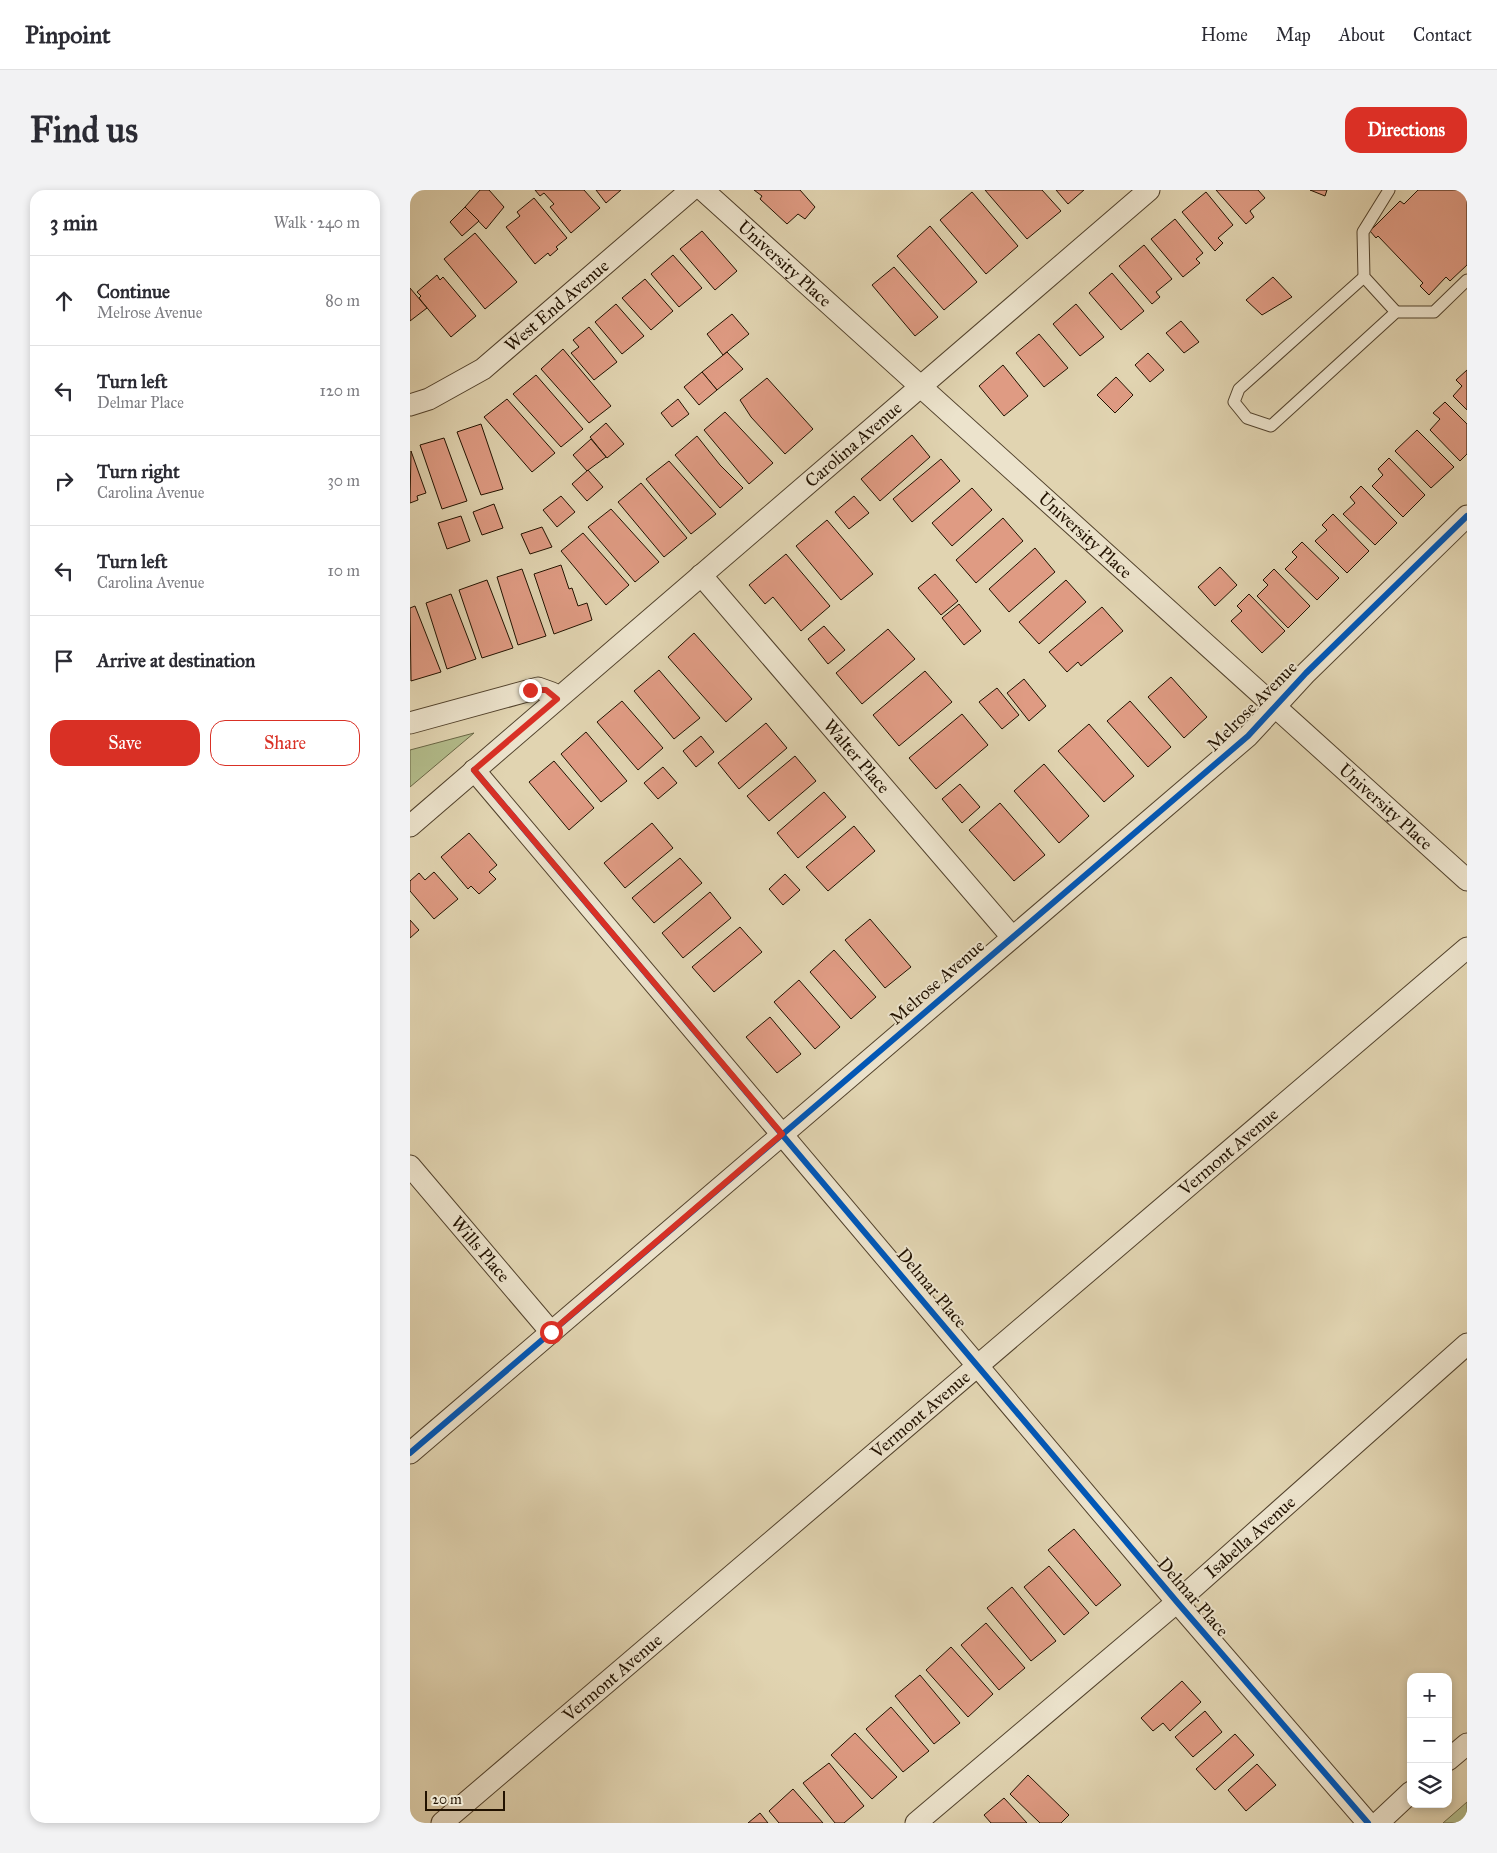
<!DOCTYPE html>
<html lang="en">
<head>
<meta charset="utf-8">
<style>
	body { margin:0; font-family:"IM FELL Great Primer",serif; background:#f2f2f3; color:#2b2b33 }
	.controls { position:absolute; right:15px; bottom:15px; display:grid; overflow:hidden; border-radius:10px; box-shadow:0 2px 8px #0003 }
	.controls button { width:45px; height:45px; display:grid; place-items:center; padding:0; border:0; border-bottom:1px solid #e1e1e2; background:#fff; color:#2b2b33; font:25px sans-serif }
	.scale { position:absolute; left:15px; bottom:12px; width:80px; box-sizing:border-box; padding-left:5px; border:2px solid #221200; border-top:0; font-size:14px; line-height:18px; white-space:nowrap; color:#221200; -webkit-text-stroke:4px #ece3cc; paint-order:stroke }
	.stop { position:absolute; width:15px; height:15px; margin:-11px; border:4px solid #d93025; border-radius:50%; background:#fff }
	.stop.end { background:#d93025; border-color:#fff; box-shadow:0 1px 5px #0008 }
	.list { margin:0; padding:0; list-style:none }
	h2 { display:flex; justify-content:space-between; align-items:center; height:65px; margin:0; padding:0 20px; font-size:21px }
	h2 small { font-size:16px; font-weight:400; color:#7c7c81 }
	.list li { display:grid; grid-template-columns:32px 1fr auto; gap:15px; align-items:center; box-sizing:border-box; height:90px; padding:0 20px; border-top:1px solid #e1e1e2 }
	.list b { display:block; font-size:19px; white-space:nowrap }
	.list p { margin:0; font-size:16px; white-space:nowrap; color:#7c7c81 }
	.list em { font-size:16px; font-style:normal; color:#7c7c81 }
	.actions { display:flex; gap:10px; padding:15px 20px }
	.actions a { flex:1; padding:11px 0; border:1px solid #d93025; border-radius:15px; text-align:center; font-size:18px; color:#d93025 }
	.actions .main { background:#d93025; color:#fff }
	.icon { flex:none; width:28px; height:28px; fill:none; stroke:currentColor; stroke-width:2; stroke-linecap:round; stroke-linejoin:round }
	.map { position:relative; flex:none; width:1057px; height:1633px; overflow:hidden; border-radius:15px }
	header { display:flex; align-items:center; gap:30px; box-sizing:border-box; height:70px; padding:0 25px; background:#fff; border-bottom:1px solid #e1e1e2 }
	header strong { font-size:24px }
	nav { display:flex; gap:28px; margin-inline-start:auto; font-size:18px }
	.intro { display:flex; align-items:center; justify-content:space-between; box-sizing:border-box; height:120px; padding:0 30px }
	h1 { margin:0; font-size:35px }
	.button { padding:12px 22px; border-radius:15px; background:#d93025; color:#fff; font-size:18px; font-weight:700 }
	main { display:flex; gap:30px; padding:0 30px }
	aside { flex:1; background:#fff; border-radius:15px; box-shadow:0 2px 8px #0003 }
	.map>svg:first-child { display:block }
	.green { fill:#b3bc8b; stroke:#6a6746 }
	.building { fill:#df9b83; stroke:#221200 }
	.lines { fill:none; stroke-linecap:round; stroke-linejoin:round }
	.service-casing { stroke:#52422c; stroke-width:13 }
	.minor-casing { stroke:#52422c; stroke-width:23 }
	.service { stroke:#ece3cc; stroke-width:11 }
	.minor { stroke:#ece3cc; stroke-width:21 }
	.cycleway-casing { stroke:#ece3cc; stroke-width:9 }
	.cycleway { stroke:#0057b8; stroke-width:6 }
	.route { stroke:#d93025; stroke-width:6 }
	.labels { text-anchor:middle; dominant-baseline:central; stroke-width:4; stroke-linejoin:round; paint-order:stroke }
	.street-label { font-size:18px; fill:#221200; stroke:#ece3cc }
</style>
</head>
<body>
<header>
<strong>Pinpoint</strong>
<nav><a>Home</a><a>Map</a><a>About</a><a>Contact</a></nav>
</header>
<div class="intro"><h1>Find us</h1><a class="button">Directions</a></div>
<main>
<aside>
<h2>3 min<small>Walk · 240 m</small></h2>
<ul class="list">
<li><svg class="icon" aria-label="ahead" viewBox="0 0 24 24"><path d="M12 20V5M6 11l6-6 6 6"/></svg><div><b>Continue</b><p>Melrose Avenue</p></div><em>80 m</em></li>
<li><svg class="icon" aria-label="left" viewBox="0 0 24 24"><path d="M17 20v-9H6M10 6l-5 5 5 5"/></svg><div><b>Turn left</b><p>Delmar Place</p></div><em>120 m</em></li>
<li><svg class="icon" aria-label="right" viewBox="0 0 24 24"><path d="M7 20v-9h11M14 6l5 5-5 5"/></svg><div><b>Turn right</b><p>Carolina Avenue</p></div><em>30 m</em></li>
<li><svg class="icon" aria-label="left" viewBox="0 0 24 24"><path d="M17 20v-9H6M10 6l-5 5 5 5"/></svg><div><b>Turn left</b><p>Carolina Avenue</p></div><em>10 m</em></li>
<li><svg class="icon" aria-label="arrive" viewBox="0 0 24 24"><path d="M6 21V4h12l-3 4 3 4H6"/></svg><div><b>Arrive at destination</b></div></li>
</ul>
<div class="actions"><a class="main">Save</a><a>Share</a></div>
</aside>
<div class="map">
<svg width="1057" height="1633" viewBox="0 0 1057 1633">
	<rect width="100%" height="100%" fill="#e1d4b1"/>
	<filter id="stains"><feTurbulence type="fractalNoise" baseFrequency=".004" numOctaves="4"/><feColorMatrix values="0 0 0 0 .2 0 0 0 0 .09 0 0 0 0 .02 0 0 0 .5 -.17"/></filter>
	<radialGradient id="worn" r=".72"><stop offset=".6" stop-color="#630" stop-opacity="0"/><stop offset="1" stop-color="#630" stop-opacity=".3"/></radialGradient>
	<!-- green -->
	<g class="green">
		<path d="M64,543L0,597V560Z"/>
		<path d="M1057,1612V1633H1033Z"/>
	</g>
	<!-- building -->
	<g class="building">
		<path d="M70,0H79L94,17L76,39L55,17Z"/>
		<path d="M125,0H174L190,18L161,43L140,17L144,14L134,3L130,6Z"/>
		<path d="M186,0H211L196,13Z"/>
		<path d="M344,0H390L405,17L395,29L388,24L377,34L350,9L352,6Z"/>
		<path d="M575,0H632L651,21L617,49Z"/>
		<path d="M646,0H674L658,14Z"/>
		<path d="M806,0H848L855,8L840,21L844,27L836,34Z"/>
		<path d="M900,0H917L915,6Z"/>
		<path d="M1008,0H1057V75L1040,91L1036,87L1019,105L1010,96L1013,93L968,46L966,48L960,41L990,11L994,14Z"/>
		<path d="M562,2L608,56L576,84L530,30Z"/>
		<path d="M796,2L823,35L808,48L813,53L805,61L772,22Z"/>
		<path d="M124,8L157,48L146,57L148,59L140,66L138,63L125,74L96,37L110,26L107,22Z"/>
		<path d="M55,17L69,31L52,46L40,32Z"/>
		<path d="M765,29L793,63L786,69L790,73L773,87L741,49Z"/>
		<path d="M520,36L567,92L534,120L487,66Z"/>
		<path d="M292,41L327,81L305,100L270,59Z"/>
		<path d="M65,43L107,92L75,119L34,69Z"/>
		<path d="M734,55L762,89L746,102L750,107L742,114L709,76Z"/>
		<path d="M263,65L292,98L269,117L241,84Z"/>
		<path d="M484,77L528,127L505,146L462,95Z"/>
		<path d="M702,83L734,121L711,140L679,103Z"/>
		<path d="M27,85L30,90L33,87L66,126L41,147L9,108L11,106L7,102Z"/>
		<path d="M863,87L882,107L852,125L836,110Z"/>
		<path d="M235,89L263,121L241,140L212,108Z"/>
		<path d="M0,98L17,118L0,131Z"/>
		<path d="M206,114L234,146L212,164L185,132Z"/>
		<path d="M666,114L694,147L670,166L643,134Z"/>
		<path d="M322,124L339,144L313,165L297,144Z"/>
		<path d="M771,131L789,152L774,163L756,143Z"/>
		<path d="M179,137L207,172L184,190L161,163L169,157L163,150Z"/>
		<path d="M629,144L658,178L634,197L606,163Z"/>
		<path d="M153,159L201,216L179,233L131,179Z"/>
		<path d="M317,162L333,179L307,200L292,182Z"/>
		<path d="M738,163L754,180L740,192L725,175Z"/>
		<path d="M593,175L618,206L594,226L569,196Z"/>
		<path d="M1057,180V220L1043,206L1052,196L1046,190Z"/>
		<path d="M292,182L307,200L289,215L274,197Z"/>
		<path d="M126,185L173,239L151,257L103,204Z"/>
		<path d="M706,187L723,205L705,223L687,205Z"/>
		<path d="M357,188L403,239L375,264L341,227L330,210Z"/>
		<path d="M97,209L145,263L122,282L74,227Z"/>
		<path d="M268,209L279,224L262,237L251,223Z"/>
		<path d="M1035,212L1057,234V264L1050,271L1020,240L1030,229L1023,223Z"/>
		<path d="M315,222L363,273L339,294L294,240Z"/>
		<path d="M196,233L214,254L197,268L180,247Z"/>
		<path d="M71,234L93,299L71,305L47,242Z"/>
		<path d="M1007,240L1044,277L1021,298L985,261Z"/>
		<path d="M502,245L520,267L470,311L451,289Z"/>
		<path d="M287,246L310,275L333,298L310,318L265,265Z"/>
		<path d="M34,248L57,311L32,319L10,255Z"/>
		<path d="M181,249L196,267L177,281L163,265Z"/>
		<path d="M1,261L16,303L7,306L8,310L0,313Z"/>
		<path d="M979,268L1015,305L993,327L962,296L973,285L968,279Z"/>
		<path d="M531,269L550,291L502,332L483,309Z"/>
		<path d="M259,271L306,324L281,344L236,289Z"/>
		<path d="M178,280L193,297L177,311L162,294Z"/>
		<path d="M231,293L277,348L254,367L208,312Z"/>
		<path d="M951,296L987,333L965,355L933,324L945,313L940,307Z"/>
		<path d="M562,298L582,320L542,356L522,333Z"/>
		<path d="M151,306L165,322L147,337L133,320Z"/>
		<path d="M444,306L459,323L439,339L425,322Z"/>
		<path d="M84,314L93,338L72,345L63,322Z"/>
		<path d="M201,319L249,372L225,392L178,337Z"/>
		<path d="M923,324L959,361L937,383L905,351L917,340L912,335Z"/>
		<path d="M51,326L60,351L37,359L28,333Z"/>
		<path d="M593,328L613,351L566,393L546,370Z"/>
		<path d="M417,330L463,384L431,410L386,356Z"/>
		<path d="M132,337L142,357L120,364L111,344Z"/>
		<path d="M173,343L219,395L196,415L151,361Z"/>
		<path d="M892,352L929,388L907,410L875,379L887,367L882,362Z"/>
		<path d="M625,358L645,382L599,422L579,399Z"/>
		<path d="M376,364L420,416L391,441L363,407L355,414L339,395Z"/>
		<path d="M151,375L159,399L162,398L168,416L177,413L182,430L144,444L124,384Z"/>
		<path d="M810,377L827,395L805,416L788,397Z"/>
		<path d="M112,379L136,446L108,455L87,387Z"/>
		<path d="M864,379L900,416L878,438L847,406L858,395L853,390Z"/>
		<path d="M525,384L548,411L531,425L508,398Z"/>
		<path d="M77,390L103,458L72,468L49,400Z"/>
		<path d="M656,390L676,412L629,454L609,432Z"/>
		<path d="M41,404L66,469L37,479L16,413Z"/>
		<path d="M839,404L875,441L852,463L821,431L832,421L827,416Z"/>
		<path d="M549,414L571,441L554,455L532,428Z"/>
		<path d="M5,416L31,482L1,491L0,418Z"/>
		<path d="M692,417L713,441L671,476L668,472L657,482L639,462Z"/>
		<path d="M414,436L435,460L418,474L398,449Z"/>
		<path d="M478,439L505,469L452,514L426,483Z"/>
		<path d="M284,443L342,509L316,532L258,467Z"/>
		<path d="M249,480L290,528L264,549L224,501Z"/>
		<path d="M515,481L542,512L489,556L463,525Z"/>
		<path d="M761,487L797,527L774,548L738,507Z"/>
		<path d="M614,489L636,516L619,531L597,503Z"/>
		<path d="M587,498L609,525L592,539L569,512Z"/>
		<path d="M212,511L253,558L228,580L187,532Z"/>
		<path d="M720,511L761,557L738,577L697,531Z"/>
		<path d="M552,524L578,555L526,599L499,568Z"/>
		<path d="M356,533L377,558L329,599L308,573Z"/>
		<path d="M679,534L724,586L694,612L648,561Z"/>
		<path d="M176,542L217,591L191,612L151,564Z"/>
		<path d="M291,546L304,562L286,577L273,561Z"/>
		<path d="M385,566L406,591L359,631L337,606Z"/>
		<path d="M144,571L184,618L159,640L119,592Z"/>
		<path d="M634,574L679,626L649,653L604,601Z"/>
		<path d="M253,577L267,593L248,609L234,593Z"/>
		<path d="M550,594L570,617L552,633L532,609Z"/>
		<path d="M414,602L436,627L388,668L367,643Z"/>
		<path d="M590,613L635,665L604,691L559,640Z"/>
		<path d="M242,633L263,658L215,698L194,673Z"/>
		<path d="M444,636L465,661L418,701L396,677Z"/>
		<path d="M59,643L87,675L79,682L86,689L69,704L61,696L58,699L31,667Z"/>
		<path d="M270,668L292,693L244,733L222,708Z"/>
		<path d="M24,682L48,709L24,729L0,701V691L9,683L15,690Z"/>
		<path d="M375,684L390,700L373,715L359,699Z"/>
		<path d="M300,702L321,728L273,768L252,743Z"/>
		<path d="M460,729L501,777L475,798L435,750Z"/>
		<path d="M0,730L9,740L0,748Z"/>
		<path d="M330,737L352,762L304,802L282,777Z"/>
		<path d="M424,760L466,807L441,829L400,782Z"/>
		<path d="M389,790L430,837L405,859L364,812Z"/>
		<path d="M360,827L391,864L367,883L336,847Z"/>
		<path d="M664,1339L711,1395L686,1416L638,1360Z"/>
		<path d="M639,1376L679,1423L654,1445L614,1397Z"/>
		<path d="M602,1397L646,1451L621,1471L577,1418Z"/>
		<path d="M576,1433L615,1478L589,1500L551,1455Z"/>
		<path d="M541,1457L583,1504L558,1527L516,1480Z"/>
		<path d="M510,1485L550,1533L524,1554L485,1506Z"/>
		<path d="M772,1491L791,1512L760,1541L753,1533L743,1541L731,1528Z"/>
		<path d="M481,1517L519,1561L493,1582L456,1539Z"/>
		<path d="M795,1521L812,1542L783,1567L765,1547Z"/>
		<path d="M445,1543L487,1587L462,1609L421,1565Z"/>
		<path d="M825,1544L844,1565L805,1600L786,1579Z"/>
		<path d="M419,1573L454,1616L434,1633H425L393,1593Z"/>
		<path d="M847,1574L866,1595L836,1621L818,1600Z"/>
		<path d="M618,1585L659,1625L651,1633H630L600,1604Z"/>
		<path d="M383,1599L413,1633H369L359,1621Z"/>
		<path d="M594,1608L617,1633H581L574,1625Z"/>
		<path d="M350,1623L358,1633H338Z"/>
	</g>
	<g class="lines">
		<defs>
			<g id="service">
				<path d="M979,0L953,42L954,87L986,122"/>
				<path d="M954,87L829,199L824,212L837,228L861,236L986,122H1024L1057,90"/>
			</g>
			<g id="minor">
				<path id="s1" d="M293,0L1057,690"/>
				<path id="s2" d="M0,215L19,209L73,179L281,0"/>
				<path id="s3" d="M291,385L602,747"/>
				<path d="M0,533L128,498L142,503L147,509"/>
				<path d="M64,580L767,1412L958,1633"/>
				<path id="s4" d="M0,636L739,0"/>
				<path id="s5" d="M0,976L141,1142"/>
				<path d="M0,1263L838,546L896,483L1057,326"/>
				<path d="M1038,1570L1057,1554"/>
				<path id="s6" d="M32,1633L1057,758"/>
				<path id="s7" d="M506,1633L767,1412L1057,1154"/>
				<path d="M968,1633L1001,1602"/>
			</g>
		</defs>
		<!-- service casing -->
		<use href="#service" class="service-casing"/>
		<!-- minor casing -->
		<use href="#minor" class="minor-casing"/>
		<!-- service -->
		<use href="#service" class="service"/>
		<!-- minor -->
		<use href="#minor" class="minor"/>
		<defs>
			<g id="cycleway">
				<path d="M64,580L767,1412L958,1633"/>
				<path d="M0,1263L838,546L896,483L1057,326"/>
			</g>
		</defs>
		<!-- cycleway casing -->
		<use href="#cycleway" class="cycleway-casing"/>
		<!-- cycleway -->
		<use href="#cycleway" class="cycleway"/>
	</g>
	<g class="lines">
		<!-- route -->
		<path class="route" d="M120,500H136L147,509L64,580L372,944L141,1142"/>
	</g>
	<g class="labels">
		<!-- street labels -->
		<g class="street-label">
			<text stroke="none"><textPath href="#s1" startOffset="110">University Place</textPath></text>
			<text stroke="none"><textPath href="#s2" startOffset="179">West End Avenue</textPath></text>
			<text stroke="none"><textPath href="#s4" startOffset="585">Carolina Avenue</textPath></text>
			<text stroke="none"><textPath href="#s1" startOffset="515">University Place</textPath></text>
			<text transform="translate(842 516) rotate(-45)">Melrose Avenue</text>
			<text stroke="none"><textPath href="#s3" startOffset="239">Walter Place</textPath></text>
			<text stroke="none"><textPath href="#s1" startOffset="920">University Place</textPath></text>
			<text transform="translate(527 792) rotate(-41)">Melrose Avenue</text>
			<text stroke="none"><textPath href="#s6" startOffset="1034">Vermont Avenue</textPath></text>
			<text stroke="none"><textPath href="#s5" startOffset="109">Wills Place</textPath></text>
			<text transform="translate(522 1098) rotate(50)">Delmar Place</text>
			<text stroke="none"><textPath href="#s6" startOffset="629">Vermont Avenue</textPath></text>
			<text stroke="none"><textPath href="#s7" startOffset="440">Isabella Avenue</textPath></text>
			<text transform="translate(783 1407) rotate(49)">Delmar Place</text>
			<text stroke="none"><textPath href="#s6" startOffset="224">Vermont Avenue</textPath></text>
		</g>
	</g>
	<rect width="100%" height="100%" filter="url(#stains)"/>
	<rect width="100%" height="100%" fill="url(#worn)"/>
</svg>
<div class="controls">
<button>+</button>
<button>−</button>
<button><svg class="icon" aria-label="layers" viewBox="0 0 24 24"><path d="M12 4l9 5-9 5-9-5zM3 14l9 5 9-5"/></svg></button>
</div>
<div class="scale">20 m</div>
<div class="stop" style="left:141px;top:1142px"></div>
<div class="stop end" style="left:120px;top:500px"></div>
</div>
</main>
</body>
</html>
